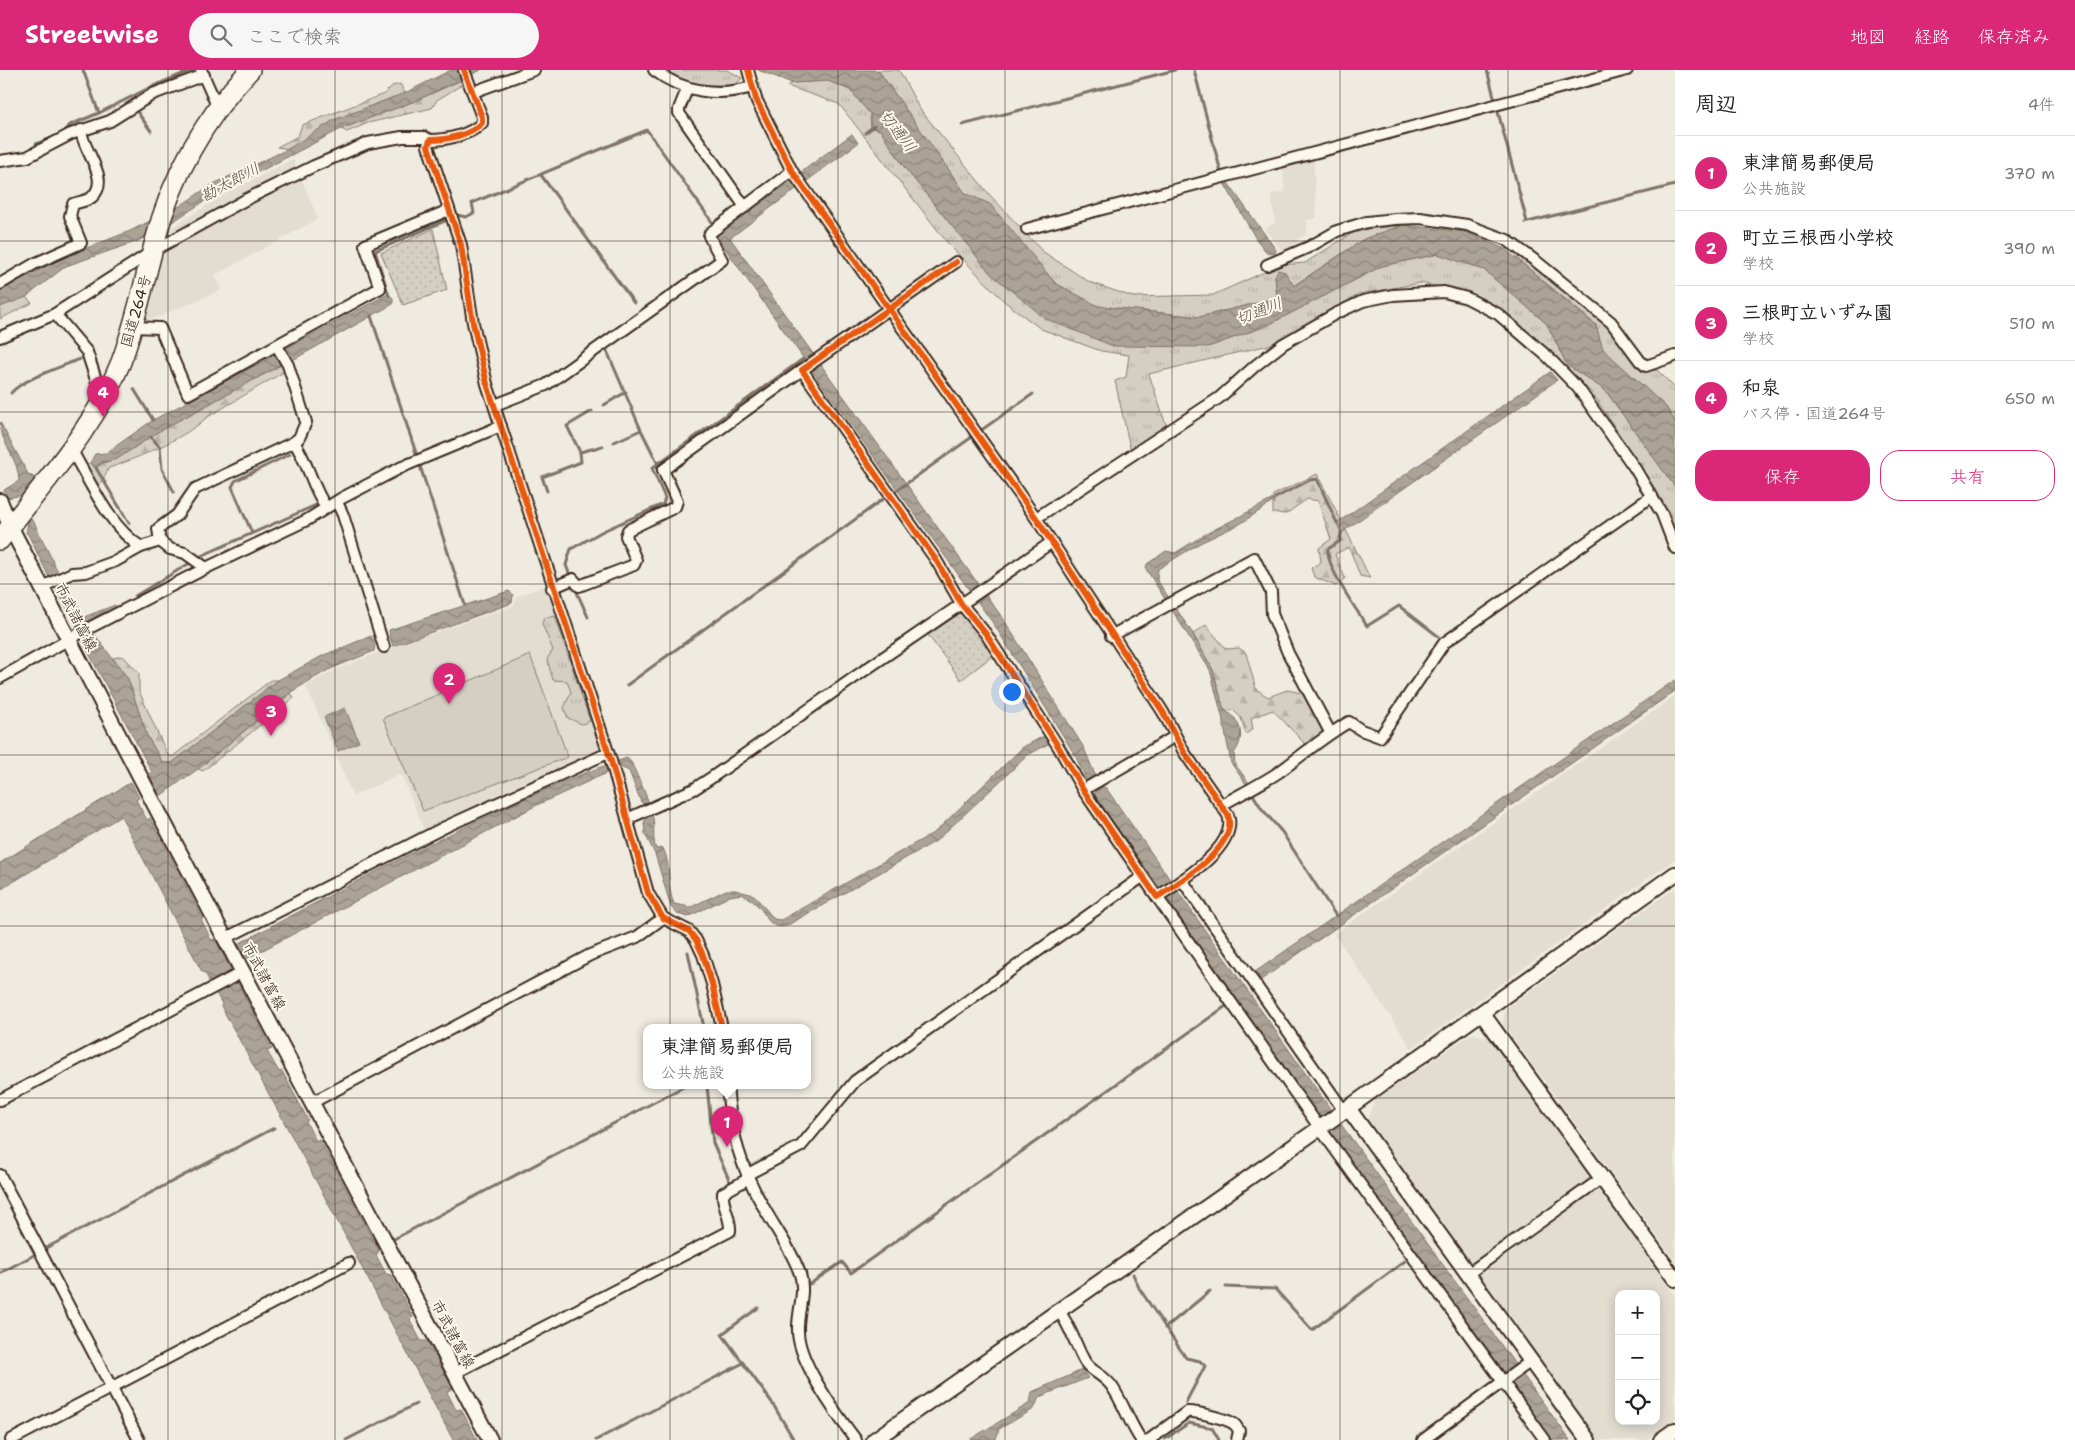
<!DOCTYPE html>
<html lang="ja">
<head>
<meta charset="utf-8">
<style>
	body { margin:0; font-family:"Shantell Sans","Klee One",sans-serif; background:#f6f6f6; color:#222 }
	.controls { position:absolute; right:15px; bottom:15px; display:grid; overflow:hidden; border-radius:10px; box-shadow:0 2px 12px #0003 }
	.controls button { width:45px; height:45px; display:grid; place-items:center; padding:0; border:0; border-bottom:1px solid #e0e0e0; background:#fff; color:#222; font:25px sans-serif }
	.you { position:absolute; left:1011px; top:621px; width:18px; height:18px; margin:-12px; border:4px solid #fff; border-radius:50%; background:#1a73e8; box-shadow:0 0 0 8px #1a73e833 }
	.badge { display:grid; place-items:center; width:32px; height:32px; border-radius:50%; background:#db2777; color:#fff; font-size:16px; font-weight:700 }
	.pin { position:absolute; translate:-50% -41px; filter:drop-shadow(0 1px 2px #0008) }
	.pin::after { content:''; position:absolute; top:26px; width:18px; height:15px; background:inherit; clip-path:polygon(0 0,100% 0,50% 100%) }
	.popup { position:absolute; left:643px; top:954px; width:168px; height:65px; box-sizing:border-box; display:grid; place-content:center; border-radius:10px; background:#fff; filter:drop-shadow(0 1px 4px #0005); font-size:16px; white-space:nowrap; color:#767676 }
	.popup b { font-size:19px; color:#222 }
	.popup::after { content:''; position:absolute; left:50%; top:100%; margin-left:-10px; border:10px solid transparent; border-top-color:#fff }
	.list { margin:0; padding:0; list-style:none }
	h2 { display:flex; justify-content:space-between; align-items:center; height:65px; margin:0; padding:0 20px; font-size:21px }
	h2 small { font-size:16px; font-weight:400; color:#767676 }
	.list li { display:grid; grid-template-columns:32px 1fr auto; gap:15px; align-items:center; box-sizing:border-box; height:75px; padding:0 20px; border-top:1px solid #e0e0e0 }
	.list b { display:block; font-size:19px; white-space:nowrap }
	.list p { margin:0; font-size:16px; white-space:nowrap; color:#767676 }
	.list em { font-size:16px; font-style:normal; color:#767676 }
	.actions { display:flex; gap:10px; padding:15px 20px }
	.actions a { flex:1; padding:11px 0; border:1px solid #db2777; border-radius:20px; text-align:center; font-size:18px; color:#db2777 }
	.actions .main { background:#db2777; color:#fff }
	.icon { flex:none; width:28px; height:28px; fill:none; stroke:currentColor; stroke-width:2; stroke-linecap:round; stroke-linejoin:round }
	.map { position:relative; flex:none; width:1675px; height:1370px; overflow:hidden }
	header { display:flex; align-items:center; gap:30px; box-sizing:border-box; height:70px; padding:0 25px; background:#db2777; color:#fff }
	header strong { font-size:24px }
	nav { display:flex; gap:28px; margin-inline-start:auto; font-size:18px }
	.search { width:350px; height:45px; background:#f6f6f6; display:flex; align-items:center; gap:12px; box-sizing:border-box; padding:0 18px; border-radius:28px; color:#767676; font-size:19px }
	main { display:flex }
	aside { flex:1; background:#fff }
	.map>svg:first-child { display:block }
	.built { fill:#e2dcd1; fill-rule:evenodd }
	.grass { fill:url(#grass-tufts); stroke:#887c70 }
	.forest { fill:url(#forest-firs); stroke:#887c70 }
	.park { fill:url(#park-dots); stroke:#887c70 }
	.pitch { fill:#d5cec3; stroke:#887c70 }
	.water { fill:url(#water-waves); stroke:#7f7367 }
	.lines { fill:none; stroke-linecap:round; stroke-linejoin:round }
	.stream { stroke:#7f7367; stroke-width:3 }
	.street-casing { stroke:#3b2a1e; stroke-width:14 }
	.secondary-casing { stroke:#3b2a1e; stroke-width:18 }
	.highway-casing { stroke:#3b2a1e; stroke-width:22 }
	.street { stroke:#fbf7ec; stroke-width:10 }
	.secondary { stroke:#fbf7ec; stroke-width:14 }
	.highway { stroke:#fbf7ec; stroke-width:19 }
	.cycleway-casing { stroke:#fbf7ec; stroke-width:9 }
	.cycleway { stroke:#e8590c; stroke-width:6 }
	.grid { fill:none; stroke:#3b2a1e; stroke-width:1; stroke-opacity:0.55 }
	.labels { text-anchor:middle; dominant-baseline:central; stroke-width:4; stroke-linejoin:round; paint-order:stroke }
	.street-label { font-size:15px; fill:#3b2a1e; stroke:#fbf7ec }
	.water-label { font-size:16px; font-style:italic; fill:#635448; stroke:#fbf7ec }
</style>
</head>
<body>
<header>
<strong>Streetwise</strong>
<div class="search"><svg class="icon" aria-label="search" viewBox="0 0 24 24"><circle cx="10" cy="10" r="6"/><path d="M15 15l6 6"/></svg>ここで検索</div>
<nav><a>地図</a><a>経路</a><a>保存済み</a></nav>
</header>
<main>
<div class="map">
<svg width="1675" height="1370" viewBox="0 0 1675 1370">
	<defs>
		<pattern id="grass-tufts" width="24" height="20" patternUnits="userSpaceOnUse" patternTransform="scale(1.25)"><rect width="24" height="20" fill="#d5cec3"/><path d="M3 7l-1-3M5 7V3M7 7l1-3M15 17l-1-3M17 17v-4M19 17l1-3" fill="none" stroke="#b8b1a7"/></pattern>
		<pattern id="forest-firs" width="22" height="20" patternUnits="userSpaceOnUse" patternTransform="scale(1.25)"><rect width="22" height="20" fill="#d5cec3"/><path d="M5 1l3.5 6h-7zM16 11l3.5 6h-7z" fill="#b8b1a7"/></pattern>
		<pattern id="park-dots" width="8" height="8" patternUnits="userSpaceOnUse" patternTransform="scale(1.25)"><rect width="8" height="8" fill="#d5cec3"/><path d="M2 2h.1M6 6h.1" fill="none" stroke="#b8b1a7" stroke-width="1.8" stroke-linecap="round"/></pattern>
		<pattern id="water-waves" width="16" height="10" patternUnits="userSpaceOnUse" patternTransform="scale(1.25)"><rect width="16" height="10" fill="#aca397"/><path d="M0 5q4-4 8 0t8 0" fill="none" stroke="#8d857b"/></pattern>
	</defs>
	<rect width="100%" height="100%" fill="#f0ebe0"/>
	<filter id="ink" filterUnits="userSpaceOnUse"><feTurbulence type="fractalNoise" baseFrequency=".02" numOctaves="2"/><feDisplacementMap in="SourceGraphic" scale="10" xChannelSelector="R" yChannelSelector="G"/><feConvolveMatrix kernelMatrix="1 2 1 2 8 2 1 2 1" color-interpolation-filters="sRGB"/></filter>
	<g filter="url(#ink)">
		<!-- built -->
		<g class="built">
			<path d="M1313,88L1317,148L1307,150V164L1297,169L1300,178L1284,183L1264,159L1275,153L1271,124L1285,122L1282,96Z"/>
			<path d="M293,89L318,149L215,205L221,220L158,247L142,251L168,160L225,124Z"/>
			<path d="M545,516L599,677L596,684L534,708L424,759L401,704L353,726L306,616L330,602L382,581L515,535L517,526Z"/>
			<path d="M1675,626V789L1412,978L1334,864Z"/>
			<path d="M1675,818V1191L1503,954L1505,939Z"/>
			<path d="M1471,964L1489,967L1590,1108L1469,1195L1367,1052L1374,1031Z"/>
			<path d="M1598,1119L1675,1226V1349L1646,1370H1594L1477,1206ZM1619,1224H1656V1351H1619Z"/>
		</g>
		<!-- grass -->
		<g class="grass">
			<path d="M664,0H727L742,8L735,15H695Z"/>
			<path d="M878,0H899L919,38L989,124L1042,181L1089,212L1133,227L1213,225L1280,195L1305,193L1357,160L1403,155L1364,169L1293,216L1285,202L1275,206L1277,228L1199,247L1098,236L1055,213L990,135L965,123Z"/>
			<path d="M828,11L850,20L870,44L905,98L991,204L1208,277L1266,256L1382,196L1439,184L1484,200L1547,254L1567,295L1605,320L1675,417V462L1662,430L1593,324L1512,247L1470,223L1420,213L1360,224L1269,275L1149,304L1167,358L1131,382L1115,311L1126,307L1129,285L1101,281L1041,259L1005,232L950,176L839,34L787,16L792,13Z"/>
			<path d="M1523,187L1609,255L1642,301L1657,300L1675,318V352L1666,337L1602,279L1596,255L1516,188Z"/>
			<path d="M555,546L590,651L582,654L568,648L564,638L571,622L567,611L553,610L547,589L553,580L542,554L544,548Z"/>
		</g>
		<!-- forest -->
		<g class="forest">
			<path d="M460,11L463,14L437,30L432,38L368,53L347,62L341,59L415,31Z"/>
			<path d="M400,14L405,23L334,50L289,79L277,77L298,66L302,55L384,24L392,16Z"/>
			<path d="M26,227L32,233L0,249V237Z"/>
			<path d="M281,295L287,300L206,348C185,368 138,388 109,398L99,416L86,396L90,393L96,398L102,393L117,389L161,360Z"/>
			<path d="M1317,404L1341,450L1337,453L1342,463L1346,460L1370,508L1360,506L1349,477L1335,484L1345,508L1336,516L1314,507L1311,498L1321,492L1319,478L1331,469L1318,431L1307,429L1286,444L1273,443V425Z"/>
			<path d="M1206,555L1226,579L1239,578L1246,583L1256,619L1268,627L1287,620L1302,623L1324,661L1306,675L1273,640L1251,648L1253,659L1246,664L1241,648L1233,640H1224L1213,600L1193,564Z"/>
			<path d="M123,586L139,603V621L167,684L172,687L271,610H278L172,693H163L147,666L128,609L113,588Z"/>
			<path d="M291,623L294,628L203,701L198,699Z"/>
		</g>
		<!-- park -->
		<g class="park">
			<path d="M433,159L447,220L403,235L381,183Z"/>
			<path d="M963,541L995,584L961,610L928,565Z"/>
		</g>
		<!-- pitch -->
		<path class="pitch" d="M530,585L568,687L423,741L383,648Z"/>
		<!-- water -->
		<g class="water">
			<path d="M451,0H481L415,31L341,59L211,127L166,156L138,171L66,196L26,227L0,237V220L64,187L130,161L180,136L211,115L288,79L334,50L405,23Z"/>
			<path d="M758,0H878L965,123L990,134L1055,213L1098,236L1199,247L1277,228L1275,206L1278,200L1285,202L1294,216L1364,169L1403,155L1465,162L1505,179L1596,256L1603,279L1666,337L1675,352V417L1605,320L1567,295L1547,254L1484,200L1438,184L1382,196L1266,256L1208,277L1113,276L1046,249L991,204L905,98L880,60L871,58L870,44L850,20L828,11L792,13Z"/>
			<path d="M852,64L858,73L730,168L1004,550L1084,678L1099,715L1106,718L1171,811L1169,813L1176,819L1343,1057L1570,1370H1553L1330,1063L1165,826L1163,818L1160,819L1095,726V717L1086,709L1075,685L995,556L716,166Z"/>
			<path d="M1224,113H1228L1276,180L1275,183L1268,184L1256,169Z"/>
			<path d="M388,224L393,228V234L291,291L287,286L285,279Z"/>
			<path d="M277,284L281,295L161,360L117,389L102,393L96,398L90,393L95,384L106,383L153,350Z"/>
			<path d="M1550,302L1557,310L1341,463L1337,453Z"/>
			<path d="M0,352L28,404L37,409L26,417L23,425L7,428L4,420L19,411C19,389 0,373 0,352Z"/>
			<path d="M1275,428L1274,431L1240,454L1200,473L1158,499L1157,510L1193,564L1213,600L1224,640C1241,648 1246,668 1234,683L1235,694L1249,713L1246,714L1231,693L1222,646L1210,600L1146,499L1147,494L1166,481L1175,483L1204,465Z"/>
			<path d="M31,449L34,452L58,502L56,506L62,515H66L84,547L115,535L117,537L86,552L90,563L95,565L128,609L147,666L163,693H172L278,610L324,585L371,566L375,573L374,581L328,600L291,622L198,699L160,726L148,705L152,702L82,570L85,567L80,558L76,555L56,518L58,517L53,507H49L28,464L26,463L28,453Z"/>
			<path d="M509,521L513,525L512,533L393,576L390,568L389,560Z"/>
			<path d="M1675,610V621L1261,910L1255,902Z"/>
			<path d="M345,638L359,672L338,681L324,647Z"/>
			<path d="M1046,665L1050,673L1028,685L936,771L786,856C766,859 768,844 756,834C752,830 746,827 742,824L730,826L688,847L677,844L671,837L655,784L645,764L644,753L647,746L644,734L641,732L629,701L620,697L537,735L246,889L238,874C325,828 412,781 501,740C542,721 583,702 627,688L631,692C639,710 649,728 653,748C655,758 652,768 656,779L663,778C672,796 666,816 674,834L691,837L726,820H735L754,825L774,849L781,850L935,762L1023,677Z"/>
			<path d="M131,712L139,728L136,730L147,750L150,748L203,848L201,849L211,870L215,869L272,979L267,981L279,1002L282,1001L308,1050L306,1052L316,1071L320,1070L379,1181L376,1185L386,1204L391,1205L413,1247L410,1250L421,1271H428L452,1318L447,1322L456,1340L461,1339L477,1370H453L321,1120L221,936L222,934L205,903L202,902L121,746L0,820V793Z"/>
			<path d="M1082,1300L1088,1308L1039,1327L1034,1339L999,1359L996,1369L969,1370L1030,1333L1032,1322Z"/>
		</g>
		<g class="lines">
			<!-- stream -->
			<g class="stream">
				<path d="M1194,0L1222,106"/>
				<path d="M1487,0L1527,152L1525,153"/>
				<path d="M99,43L149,18L192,0"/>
				<path d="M138,43L151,61"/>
				<path d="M962,55L1175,0"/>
				<path d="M865,63L874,56"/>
				<path d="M36,74L62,64L70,55L99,43L83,0"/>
				<path d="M541,105L634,233"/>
				<path d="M457,145L466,147L474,143L472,133L647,60L712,152"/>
				<path d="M1528,152L1675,115"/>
				<path d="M389,226L375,181L447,150"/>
				<path d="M371,246L416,383"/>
				<path d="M607,281L641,360L658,394"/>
				<path d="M134,319L153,350"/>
				<path d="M11,323C21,310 63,296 80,289"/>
				<path d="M604,335L626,322"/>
				<path d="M980,361L1033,324"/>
				<path d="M151,367L160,377L162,399L174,422"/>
				<path d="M614,372L641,360"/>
				<path d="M580,382L603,376"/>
				<path d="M420,396L465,535"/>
				<path d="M96,398L129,453"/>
				<path d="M547,421L542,407L581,392L580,382L567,356L592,341"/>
				<path d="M893,423L972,367"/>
				<path d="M1275,428L1310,410L1317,409L1337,453"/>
				<path d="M252,463L232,417L235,411L290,384"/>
				<path d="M1341,463L1340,471L1328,479C1326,497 1356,539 1367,556L1399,536L1438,566"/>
				<path d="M201,486L316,435"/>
				<path d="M569,503L566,495L571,479L603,461L663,434L665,428L652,398L803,289"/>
				<path d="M575,518L588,547"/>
				<path d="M135,526L190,493"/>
				<path d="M627,615L886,427"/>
				<path d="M1252,723L1262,739L1282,762L1336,846"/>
				<path d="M688,882L704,958"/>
				<path d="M707,1016L713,1073L731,1114"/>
				<path d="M394,1169L685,1016"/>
				<path d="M46,1178L274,1058"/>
				<path d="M0,1203L36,1184"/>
				<path d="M1133,1204L1139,1218L1186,1288L1200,1291L1205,1296L1186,1332"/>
				<path d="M810,1214L842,1192L851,1203L1226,936"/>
				<path d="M1226,1217L1275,1219L1312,1260L1405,1191"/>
				<path d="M1165,1258L1210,1221"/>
				<path d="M743,1293L771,1331L794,1370"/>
				<path d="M1165,1369L1189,1353L1212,1358L1219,1370"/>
				<path d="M346,1370L416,1334"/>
				<path d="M596,1370L743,1293L722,1264L758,1238"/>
			</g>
			<defs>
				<g id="street">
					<path d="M201,0L218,38"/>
					<path d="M464,0L482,47V53C470,65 447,70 430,70L428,76L461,175L473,253L487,314L611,691L648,823L663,848L689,861L696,870L703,885L712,914L722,958"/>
					<path d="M654,0C682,22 718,27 752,17"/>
					<path d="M748,0L756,29L792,101L1036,448L1163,642L1184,682L1228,745C1239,776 1180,812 1157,827L1083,720L1058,676L986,564L962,535L936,490L802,300L956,192"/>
					<path d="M687,19L679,39V43L745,137"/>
					<path d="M473,22L534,0"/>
					<path d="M0,91L27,87L71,64L110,51L153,24L204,5"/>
					<path d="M1027,159L1627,0"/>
					<path d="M1267,195L1309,177L1337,161L1367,152L1395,149L1420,148L1467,155L1507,170L1537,192L1611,252L1640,291L1646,296L1675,286"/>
					<path d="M0,214L34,194L81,173L70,146L73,134C78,132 88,131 92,127C112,109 82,80 81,60"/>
					<path d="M55,244L87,282L99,319L105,327"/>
					<path d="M133,257L160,258L188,324L380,218L365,175L449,140"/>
					<path d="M0,267L55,244L153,181L245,130L314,96L368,73L402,67H424L430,70"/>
					<path d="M495,335L546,315L722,190L709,166L710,163L792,101"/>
					<path d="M294,372C308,392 312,417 326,437"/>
					<path d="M71,379C89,410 110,458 141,477L160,471L170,479L185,483L206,498"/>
					<path d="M337,432L343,445L384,577"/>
					<path d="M1036,448L1219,328L1255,296L1283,274L1335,244L1363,231L1393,225L1444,222L1467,228L1498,244L1548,287L1578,318L1634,397L1662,444L1675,478"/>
					<path d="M160,471L158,459L177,445L195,419L294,372L299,368L306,352L288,295L277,276"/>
					<path d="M42,517L72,503L86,502L116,491L141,477"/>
					<path d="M552,518L573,509L579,516L634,495L636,490L626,466L628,460L675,437L677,431L663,400L802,300"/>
					<path d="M1111,566L1254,488L1271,522L1272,544L1288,583L1330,662"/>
					<path d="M0,608L91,557L206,498L307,450L342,428L402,397L501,356"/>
					<path d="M1083,720L1174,667"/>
					<path d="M1222,735C1241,724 1261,714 1279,702C1303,685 1324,666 1349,652L1361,660L1380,667L1444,573L1652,426"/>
					<path d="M627,749L694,719L711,708L865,600L1052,472"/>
					<path d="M1182,810L1344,1041"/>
					<path d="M1157,827L1319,1057L1545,1370"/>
					<path d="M226,868L445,757L608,683"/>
					<path d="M727,1016C731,1062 740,1097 764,1138C776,1160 792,1180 800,1204C806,1223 797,1242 798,1261C798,1292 837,1345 856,1370"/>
					<path d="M0,1030L243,902"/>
					<path d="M313,1032L590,885L637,867L663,848"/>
					<path d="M0,1105L139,1370"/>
					<path d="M1469,1203L1602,1108"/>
					<path d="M1058,1240C1071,1256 1075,1275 1085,1292C1091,1302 1105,1305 1113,1318C1124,1335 1130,1354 1141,1370"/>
					<path d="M455,1303L730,1161C731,1147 722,1137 723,1123L746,1110L748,1104L801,1076L855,1011L1142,807"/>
					<path d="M11,1370L349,1193"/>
					<path d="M1149,1370L1187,1342C1194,1341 1228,1349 1234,1354C1237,1356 1237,1358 1239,1361L1237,1370"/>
					<path d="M1423,1370L1531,1291"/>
				</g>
				<g id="secondary">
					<path d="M0,431L10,456L173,770L490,1370"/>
					<path d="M1482,943L1675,1209"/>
					<path d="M1348,1038L1588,1370"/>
					<path d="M874,1370L1344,1041L1675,804"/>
					<path d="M1661,1370L1675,1360"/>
				</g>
				<path id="highway" d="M0,470C43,413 94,359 121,292C136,252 144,211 155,171C171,108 205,47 250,0"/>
			</defs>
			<!-- street casing -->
			<use href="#street" class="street-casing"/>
			<!-- secondary casing -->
			<use href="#secondary" class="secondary-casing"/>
			<!-- highway casing -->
			<use href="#highway" class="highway-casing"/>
			<!-- street -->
			<use href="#street" class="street"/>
			<!-- secondary -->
			<use href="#secondary" class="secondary"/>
			<!-- highway -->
			<use href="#highway" class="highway"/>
			<defs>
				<g id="cycleway">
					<path d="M464,0L482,47V53C470,65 447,70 430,70L428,76L461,175L473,253L487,314L611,691L648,823L663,848L689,861L696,870L703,885L712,914L722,958"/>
					<path d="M748,0L756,29L792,101L1036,448L1163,642L1184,682L1228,745C1239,776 1180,812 1157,827L1083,720L1058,676L986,564L962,535L936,490L802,300L956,192"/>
				</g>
			</defs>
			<!-- cycleway casing -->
			<use href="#cycleway" class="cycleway-casing"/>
			<!-- cycleway -->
			<use href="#cycleway" class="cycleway"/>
		</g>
	</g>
	<!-- grid -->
	<path class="grid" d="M168,0V1370M335,0V1370M502,0V1370M670,0V1370M838,0V1370M1005,0V1370M1172,0V1370M1340,0V1370M1508,0V1370M0,171H1675M0,342H1675M0,514H1675M0,685H1675M0,856H1675M0,1028H1675M0,1199H1675"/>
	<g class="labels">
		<!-- street labels -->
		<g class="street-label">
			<text transform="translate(136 241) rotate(-74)">国道264号</text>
			<text transform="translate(76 547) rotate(63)">市武諸富線</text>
			<text transform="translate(264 906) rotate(62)">市武諸富線</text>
			<text transform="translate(453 1264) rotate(62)">市武諸富線</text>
		</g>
		<!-- water labels -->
		<g class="water-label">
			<text transform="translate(898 61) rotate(53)">切通川</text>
			<text transform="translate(230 112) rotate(-28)">勘太郎川</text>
			<text transform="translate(1259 241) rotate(-21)">切通川</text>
		</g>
	</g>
</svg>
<div class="controls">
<button>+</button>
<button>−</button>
<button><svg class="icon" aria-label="locate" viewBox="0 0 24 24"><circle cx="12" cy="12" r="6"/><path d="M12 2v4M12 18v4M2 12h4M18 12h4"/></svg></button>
</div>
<div class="you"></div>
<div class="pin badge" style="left:727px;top:1077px">1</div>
<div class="popup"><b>東津簡易郵便局</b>公共施設</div>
<div class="pin badge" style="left:449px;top:634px">2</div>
<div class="pin badge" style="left:271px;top:666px">3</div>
<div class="pin badge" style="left:103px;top:347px">4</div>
</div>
<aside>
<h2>周辺<small>4件</small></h2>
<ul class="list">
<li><span class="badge">1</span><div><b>東津簡易郵便局</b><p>公共施設</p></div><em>370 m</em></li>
<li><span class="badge">2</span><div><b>町立三根西小学校</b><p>学校</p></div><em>390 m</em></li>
<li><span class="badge">3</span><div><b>三根町立いずみ園</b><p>学校</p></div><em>510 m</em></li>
<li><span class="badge">4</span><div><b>和泉</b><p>バス停 · 国道264号</p></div><em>650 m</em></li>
</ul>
<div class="actions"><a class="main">保存</a><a>共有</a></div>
</aside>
</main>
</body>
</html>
